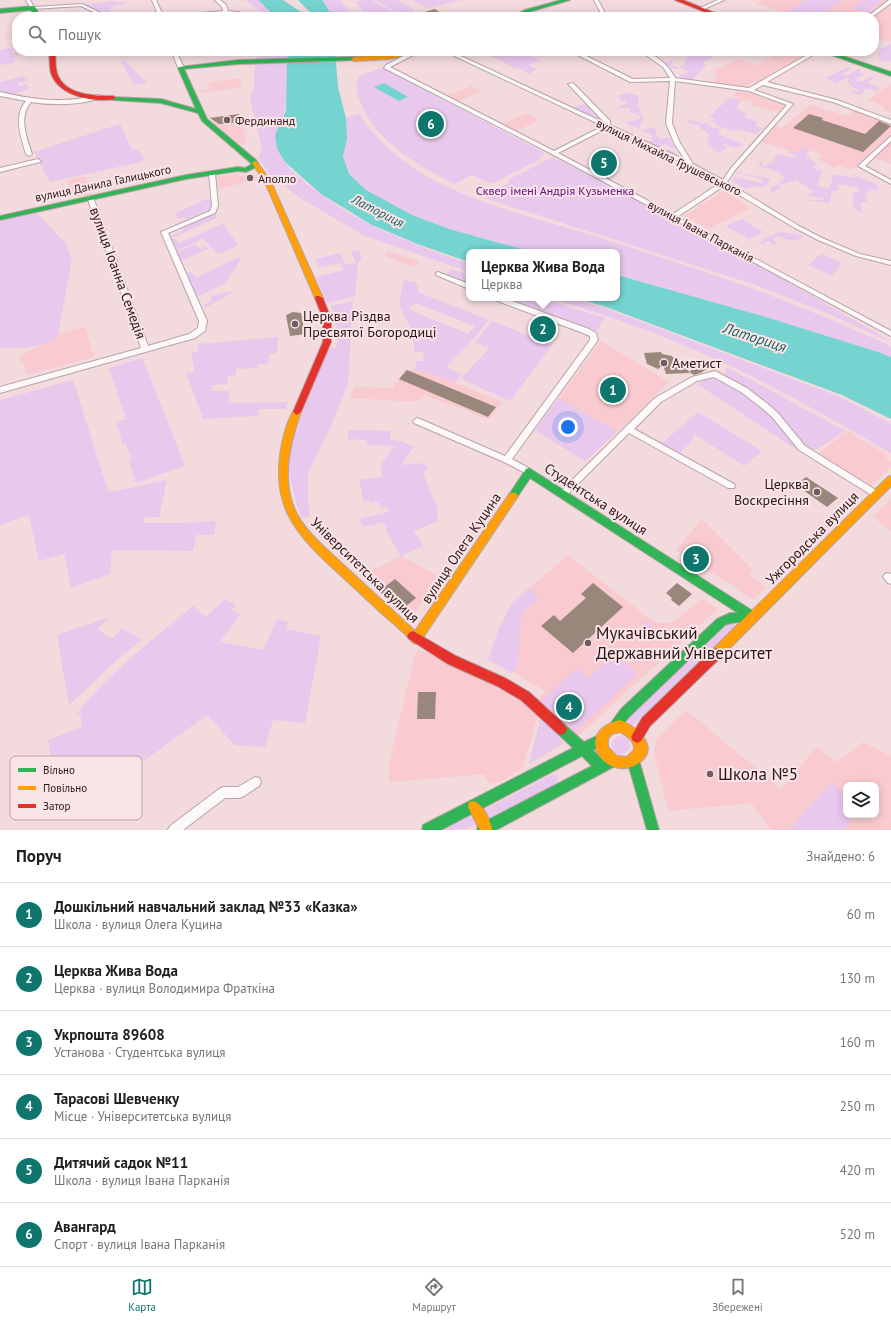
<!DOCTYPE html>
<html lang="uk">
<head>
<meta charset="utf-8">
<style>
	body { margin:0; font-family:"PT Sans",sans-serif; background:#f2f2f2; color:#202124 }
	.controls { position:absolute; right:12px; bottom:12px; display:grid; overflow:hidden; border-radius:8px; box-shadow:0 2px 10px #0003 }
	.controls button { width:36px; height:36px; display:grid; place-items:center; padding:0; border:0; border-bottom:1px solid #e0e0e0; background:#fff; color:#202124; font:20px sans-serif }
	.you { position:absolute; left:568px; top:427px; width:14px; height:14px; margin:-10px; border:3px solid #fff; border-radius:50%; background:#1a73e8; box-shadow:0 0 0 6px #1a73e833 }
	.badge { display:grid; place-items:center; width:26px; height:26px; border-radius:50%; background:#0f766e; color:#fff; font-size:13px; font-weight:700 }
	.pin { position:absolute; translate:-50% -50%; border:2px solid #fff; box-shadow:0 1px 4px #0006 }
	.popup { position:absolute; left:466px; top:249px; width:154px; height:52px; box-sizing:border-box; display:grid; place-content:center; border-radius:8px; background:#fff; filter:drop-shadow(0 1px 3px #0005); font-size:13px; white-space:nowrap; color:#757577 }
	.popup b { font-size:15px; color:#202124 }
	.popup::after { content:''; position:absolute; left:50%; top:100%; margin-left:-8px; border:8px solid transparent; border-top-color:#fff }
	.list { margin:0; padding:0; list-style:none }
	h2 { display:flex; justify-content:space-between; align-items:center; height:52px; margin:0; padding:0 16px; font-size:17px }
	h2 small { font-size:13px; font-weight:400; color:#757577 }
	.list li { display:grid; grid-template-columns:26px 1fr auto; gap:12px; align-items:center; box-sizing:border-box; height:64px; padding:0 16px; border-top:1px solid #e0e0e0 }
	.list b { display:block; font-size:15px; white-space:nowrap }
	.list p { margin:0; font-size:13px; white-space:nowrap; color:#757577 }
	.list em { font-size:13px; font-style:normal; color:#757577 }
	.icon { flex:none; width:22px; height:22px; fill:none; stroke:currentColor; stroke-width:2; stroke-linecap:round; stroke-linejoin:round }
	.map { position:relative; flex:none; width:891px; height:830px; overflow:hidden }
	.search { position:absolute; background:#fff; box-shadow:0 2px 10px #0003; left:12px; right:12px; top:12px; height:44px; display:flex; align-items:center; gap:10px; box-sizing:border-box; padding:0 14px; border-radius:16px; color:#757577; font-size:15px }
	.sheet { height:436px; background:#fff }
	nav { display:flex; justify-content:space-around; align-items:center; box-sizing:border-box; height:56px; border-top:1px solid #e0e0e0; background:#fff; font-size:11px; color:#757577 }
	nav a { display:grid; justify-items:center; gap:2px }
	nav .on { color:#0f766e }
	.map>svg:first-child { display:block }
	.built { fill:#f9cbd0; fill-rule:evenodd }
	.green { fill:#e8c8ed; fill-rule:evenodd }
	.water { fill:#75d3d0 }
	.building { fill:#99877c }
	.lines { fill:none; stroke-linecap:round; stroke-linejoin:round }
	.street-casing { stroke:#b8a3a5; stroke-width:2 }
	.fast-casing { stroke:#b8a3a5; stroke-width:2 }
	.slow-casing { stroke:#b8a3a5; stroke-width:2 }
	.jam-casing { stroke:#b8a3a5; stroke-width:2 }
	.street { fill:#fdf9fa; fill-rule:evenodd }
	.fast { fill:#30b455; fill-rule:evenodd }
	.slow { fill:#ff9f0a; fill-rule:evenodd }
	.jam { fill:#e5322d; fill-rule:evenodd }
	.poi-dot { fill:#705b5e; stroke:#fbe4e6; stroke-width:1.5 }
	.labels { text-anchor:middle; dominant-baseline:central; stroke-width:4; stroke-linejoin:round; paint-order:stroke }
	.far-poi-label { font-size:12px; fill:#2a1619; stroke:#fbe4e6; text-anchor:start }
	.far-street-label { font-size:12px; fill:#2a1619; stroke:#fbe4e6 }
	.far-park-label { font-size:12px; fill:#600d85; stroke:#fbe4e6 }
	.far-water-label { font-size:13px; font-style:italic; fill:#156360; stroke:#fbe4e6 }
	.street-label { font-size:14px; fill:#2a1619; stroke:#fbe4e6 }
	.poi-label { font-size:14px; fill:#2a1619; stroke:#fbe4e6; text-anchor:start }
	.water-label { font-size:15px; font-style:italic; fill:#156360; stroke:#fbe4e6 }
	.near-poi-label { font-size:17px; fill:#2a1619; stroke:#fbe4e6; text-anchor:start }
	.key { fill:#fbe4e6; stroke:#bca6a8; stroke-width:1 }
	.key-label { font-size:11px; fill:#2a1619 }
</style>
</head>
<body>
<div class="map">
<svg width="891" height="830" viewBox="0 0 891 830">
	<rect width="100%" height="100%" fill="#f2dadd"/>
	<!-- built -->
	<g class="built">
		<path d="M762,0H891V42L874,38V17H813L798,13L794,15L756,4Z"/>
		<path d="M783,51H812L759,82L755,81L742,89L712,84L717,75L714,71L718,67L721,68L739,59L756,65Z"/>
		<path d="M241,78V87L198,93L197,91L211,89L208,88L207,85L210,84L209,82Z"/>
		<path d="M891,84V113L883,109L882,105L867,100Z"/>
		<path d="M471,86L481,92L457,102L447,96Z"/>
		<path d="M736,91L750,93L785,104L779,112L752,105L754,102L745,99L743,101L738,100L740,97L732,96Z"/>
		<path d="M810,105L847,116L854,110L891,122V164L867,156L851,170L838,165L834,168L818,159L822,155L803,148L798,153L761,142L775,126L782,128Z"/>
		<path d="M527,113L539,120L516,131L502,124Z"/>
		<path d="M239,114L247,143L239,144L208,117Z"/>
		<path d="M607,155L619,161L600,172L588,165Z"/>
		<path d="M235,174L240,176L254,174L256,175L258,179L218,189L217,177Z"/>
		<path d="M86,176L92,194L74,198L67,180Z"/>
		<path d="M724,191L750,208L709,229L683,216Z"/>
		<path d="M388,251L419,261L415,267L384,256Z"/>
		<path d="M85,327L94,357L27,375L24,362L21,363L20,356L38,346L53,340L58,334Z"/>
		<path d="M601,341L669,382L617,432L559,398Z"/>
		<path d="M405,370H422L503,402L488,420L451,404L449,405L425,395L416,402L350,398L354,387L393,388Z"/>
		<path d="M847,431L887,455L886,458L891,462V467L870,488L815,456Z"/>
		<path d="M891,499V531L873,517Z"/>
		<path d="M702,519L753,570L748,573L766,587L753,600L738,589L704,568L703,569L676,550Z"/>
		<path d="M568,555L647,617L660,623H672L702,599L718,609L576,738L538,700L545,691L490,657L499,628L512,603Z"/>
		<path d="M401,556L440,577L410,619L363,575Z"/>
		<path d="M419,651L426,652L516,694L538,714L523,767L506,779L490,784L485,777V774L389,782V762L416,652Z"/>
		<path d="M686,710L781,789L817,747L837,762L863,742L891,756V830H771L751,803L668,811L655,758L654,750L656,740ZM846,785H876V815H846Z"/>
	</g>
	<!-- green -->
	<g class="green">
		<path d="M246,0H258L276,17H264L259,10Z"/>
		<path d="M322,0H340L354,17H333Z"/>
		<path d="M364,0H372L401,17H367L356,2Z"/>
		<path d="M375,0H398L413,9L414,16L404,17Z"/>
		<path d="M412,0H460L428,8Z"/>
		<path d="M805,0H842L818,17L790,11Z"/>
		<path d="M863,0H875L882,2L867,13L852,8Z"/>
		<path d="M117,1L118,3L125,2L126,4L110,6L111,13L99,12L85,4Z"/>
		<path d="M891,44V61L883,62L879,60L878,54L880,49Z"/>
		<path d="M11,48L12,53H18V57L14,58L15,63L0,65V50Z"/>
		<path d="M260,51H290C283,79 293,103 277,130C279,140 280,153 285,162C289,170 306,183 314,189C362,227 412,243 469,264V272L365,236L300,198L269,173L258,158L262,148L250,98L254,88L255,61Z"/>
		<path d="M486,51H522L540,61L529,65L537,69L529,74L518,68L516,69L484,52Z"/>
		<path d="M700,51H714L718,53V54L711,53L712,57L702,63L706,64L705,66L693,79L682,78L680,75L689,72L681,68L674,69L665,63L671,60L673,62L671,65L679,68L685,64L683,63L687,59L686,56Z"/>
		<path d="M121,61H125L147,83L134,85Z"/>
		<path d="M848,67L851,68L841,75L847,76L858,69L861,71L859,72L864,74L855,79L861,82L872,76L875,77L867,83L880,88L876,91L866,88L863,90L865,92L859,95L850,92L854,90L860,92L861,91L849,85L850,84L847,81L850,79L847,78L836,83L826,78Z"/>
		<path d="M382,68L543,152L544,154L538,157L541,159L491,184L472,175L454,184C419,165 378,144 362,105C357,95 354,86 359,76Z"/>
		<path d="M24,76L29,80L17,83L19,86L26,84L30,88L12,95L0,92V82Z"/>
		<path d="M628,93L638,95L639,102L636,107L640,108V110L642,111H640V114H642L643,121L640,122L642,124L639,129L625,123L641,118L638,114L629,112L631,109L629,108L616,109L619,108L621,105L627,104L624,101L629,100L620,101L621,100L617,96Z"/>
		<path d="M737,98L740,101L736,109L744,112L746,115L744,117L758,122L755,126L763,128L757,134L736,129L734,131L715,125L717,123L712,122L715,119L710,116L728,99Z"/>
		<path d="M585,104L603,120V122L572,108Z"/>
		<path d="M359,114C407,188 501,208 581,232C622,244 662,258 702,271C763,291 823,316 882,342L891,347V357L878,352L769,318L617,275V252H532L449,229L412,215L366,190L349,174L343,156L347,139L346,118Z"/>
		<path d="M689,120L707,124L712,128H721L718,134L743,144L735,148L724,144L722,145L727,148L718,153L707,142L710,135L700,128L699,125L688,123Z"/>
		<path d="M120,124L132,150L138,149L145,160L141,161V162L50,182L34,152Z"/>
		<path d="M650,128H655L657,134L655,135L660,139L669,137L675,148H672L665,144L661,146L664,149L671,150L676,154H674L648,142L654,140L650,138L654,136L642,131Z"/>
		<path d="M803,147L809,151L806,155L816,164L813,168L818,170L822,168L821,171L853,178L854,175L856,176L878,185V190H871L868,193L865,192L867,201L860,203L862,212C852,210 852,200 854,192H859V188L838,184V190L832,191L829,203L806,200H824V198L806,196L815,192L796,180L779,185L780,189L772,193L770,188L780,183V181H783L784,176L780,175L781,173L758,166L762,161L764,162L761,166L764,167L772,162L778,154L794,158L796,155L787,153L789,151L798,153ZM822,171L834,174L829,189L817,186Z"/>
		<path d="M553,157C667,213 778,276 889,340L883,339L827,313L753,284L485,198L502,188L501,186L509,184L508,181L518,174L521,176L523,175L520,174Z"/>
		<path d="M736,172L770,179L766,186L757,187L753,186L746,189L732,181L734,177L762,183L763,179L735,173Z"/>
		<path d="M206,199L211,200V209L186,219L184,217L179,219L174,214Z"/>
		<path d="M217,211L216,218L170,239L169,237L182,231L184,226Z"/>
		<path d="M37,213L65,243L72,259L58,334C45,350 19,347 0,348V221Z"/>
		<path d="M742,219L763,232L749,239L726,226Z"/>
		<path d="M223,223L238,245L221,253H217L203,239L183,248L176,250L171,240L174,238L180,243Z"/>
		<path d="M779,232C787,234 796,232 804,236C795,243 787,240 778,236L773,239L777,244L775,245L768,241L762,244L759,243L764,239Z"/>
		<path d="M196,245L200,249L205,246L208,249L180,261L176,252Z"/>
		<path d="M351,251H359L362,260L358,262L355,296L327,303L316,277L344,270L340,263L319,267L315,259L340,253L345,265L356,263Z"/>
		<path d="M821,254L842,263L832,276L808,265Z"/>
		<path d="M241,256C241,263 229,274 226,283L196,297L185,274L190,272L197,277Z"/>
		<path d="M451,269L469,275V285L445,276Z"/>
		<path d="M404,280L417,283L418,291L420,293L489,320L470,343L446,367L462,374L455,383L422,370H415L416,361H423L424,352H415L410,326L400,308V298ZM415,303L475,326V327L468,334L408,309Z"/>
		<path d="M235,291L205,308L203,306L212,300L210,297L221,293Z"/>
		<path d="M505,298H541L605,318L596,331Z"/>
		<path d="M549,298H573L599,306L838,396L891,424V453C823,414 754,374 681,344C638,326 594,311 549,298Z"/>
		<path d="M353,301L348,383L330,428L308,473V504L310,516L301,518L298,508L300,507L297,506L286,461L289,446L328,348H336C339,335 337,319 331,306Z"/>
		<path d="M492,321L552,345L510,401L461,379L489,348L475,342Z"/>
		<path d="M278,337L277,353L269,354L268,364H258L257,368L236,369L235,376H228L227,384L212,385L211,391H229V403L288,402L285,409H259L258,416L203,419L186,373L195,372L191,353L198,351V344Z"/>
		<path d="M142,358L185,466L136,483L129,460L132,459L126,444L123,445L116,422L126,419L109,368Z"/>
		<path d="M728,368L757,383L845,431L818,449L809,450L776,410L748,387L726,377L725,371Z"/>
		<path d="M708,379C725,377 760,404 771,417C781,428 791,439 801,450H797L697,384Z"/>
		<path d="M73,380L108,491H110L111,492L167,480L159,517H145L144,523H184L216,521L214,535H196L193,551L112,550L110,574L71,588L64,554L39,561L29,516L28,515L0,525V400Z"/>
		<path d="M559,398L617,432L585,461L535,430Z"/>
		<path d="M698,412L762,451L744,466L694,434L691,442L679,453L661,444Z"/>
		<path d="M349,430L391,431L390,440L400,441L414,447L401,465L419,463L429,467L423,473L434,501H436L438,521L414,531L423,546L401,556L386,531L387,530L384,522L363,527L359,519L389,512L388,507L381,508L379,501L370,503L369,500L364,502L359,480L382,477L381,464L395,446L366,445L367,440L347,439Z"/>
		<path d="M529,589L539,598L521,614L518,664L512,673L488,660L499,628L512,603Z"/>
		<path d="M225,599L236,605L231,610L240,615L220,642L263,650L277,619L288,622L286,629L321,636L305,723L273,720L265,747L235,745L207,715L94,797L87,794L41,812L38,788L63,778L62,771L54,774L48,740L82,727L80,713L76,715C108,673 153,640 193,606L206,617Z"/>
		<path d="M110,617L97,629L112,639L122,628L142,640L119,658L69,705L57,635Z"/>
		<path d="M642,621L657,630H674L663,639H660L640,623Z"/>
		<path d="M728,624H734L736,627L632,726L627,720Z"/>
		<path d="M614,653L637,674L575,732L541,701L577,668L588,678Z"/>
		<path d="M541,716L564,743L529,764Z"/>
		<circle cx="621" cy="745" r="9"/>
		<path d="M553,774L557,776L558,781L552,786L488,818L484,810Z"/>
		<path d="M831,783L846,796V815H855L843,830H789Z"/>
		<path d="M468,817L474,818L476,822C471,830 454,830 443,830Z"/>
	</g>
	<!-- water -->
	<g class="water">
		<path d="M258,0H283L304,14L311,17L313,16L311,13L298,0H322L333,17H276Z"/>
		<path d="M290,51H337L336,63L338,87L346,118L347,139L343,156L349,174L366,190L412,215L449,229L532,252H469V262L420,245L372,225L321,194L285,162L277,149L275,135L286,111L287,64Z"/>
		<path d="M384,83L408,97L399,101L374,87Z"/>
		<path d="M617,275L769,318L878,352L891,357V419L842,395L606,307L576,298H617Z"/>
	</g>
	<!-- building -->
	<g class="building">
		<path d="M435,9L446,17H429L421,13Z"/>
		<path d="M239,114L240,122L219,124L210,118Z"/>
		<path d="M809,114L823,118L822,120L865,134L879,121L891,126L863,152L793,128Z"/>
		<path d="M293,312L301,313L305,334L290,336L286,315Z"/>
		<path d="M661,352L662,354L672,356L676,361H680L682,365H687L689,373L666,374L663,365L658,369L647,364L644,353Z"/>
		<path d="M706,361L715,365L700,373L694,375L689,372Z"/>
		<path d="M407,370L496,407L488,417L399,379Z"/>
		<path d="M806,477L838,498L827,507L796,485Z"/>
		<path d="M395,579L416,598L400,611L379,591Z"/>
		<path d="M593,583L623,607L573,653L541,626L554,615L560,621L586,598L581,594Z"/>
		<path d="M677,583L692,594L679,606L671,600L672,598L666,593Z"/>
		<path d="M418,692H436L435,719H417Z"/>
	</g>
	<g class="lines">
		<defs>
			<g id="street">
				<path d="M26,0H30L34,7L82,4L101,13L158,15L152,0H156L164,17L100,15L81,6L33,9H31Z"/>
				<path d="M215,0H220L226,5L228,11L239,12L242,17H238L235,14L232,13L186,17H166L168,16L223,11L222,7Z"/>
				<path d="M594,0H598L607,17H603Z"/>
				<path d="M718,0H724L702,10L698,9Z"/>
				<path d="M889,0H891V3L872,17H867Z"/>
				<path d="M172,51H176L184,68L183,69L178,68Z"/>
				<path d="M444,51H450L605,123L568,84L573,83L610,121V125L685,160L674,143L666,123L670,81L630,82L570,51H576L633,79L670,78L663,67L640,51C652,51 670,66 675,78L749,88L814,51H820L767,82L837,100L891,120V124L833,102L763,85L754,90L793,104L735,170L727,182L799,226L822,238L860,254L891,261V265L856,256L818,240L795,228L724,186L677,217L891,331V336L552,154L384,68L386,65L409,53H413V55L390,67L554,151L603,126ZM675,81L749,91L787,105L731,168L723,180L693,164L680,143L672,123ZM607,128L689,166L720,183L673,214L558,153Z"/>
				<path d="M0,92C36,100 61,104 98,95L101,97C86,106 48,105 31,102C18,117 27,138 32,154L29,156L26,154C21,137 13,116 26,101L0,96Z"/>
				<path d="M891,136V141L865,166L891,180V184L858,166Z"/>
				<path d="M38,159L41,161L40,162L0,172V168Z"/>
				<path d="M212,171L215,173L218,206L215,213L168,233L207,321L205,331L195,338L0,393V387L141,348L87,197L88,196H92L93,197L148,346L189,334L198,328L199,321L161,232L210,211L212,206L209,173Z"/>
				<path d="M438,272L469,284V289L436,275V273Z"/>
				<path d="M493,298H504L589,329L596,333L598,340L512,459L532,470L533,472L532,474L529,475L504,462L414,423L413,421L417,418L420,419L505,456L590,340V336L583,333L495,300Z"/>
				<path d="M715,371L747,388L769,405L778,413L805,446L879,492L880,494L879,496H873L799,450L772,417L763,409L741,392L714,377L697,381L661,402L634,429L734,484L735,486L734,488H728L629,433L566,496H560L559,494L560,492L655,398L692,377Z"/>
				<path d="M888,573L891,574V584L888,583L883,577L885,574Z"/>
				<path d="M255,777L259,778L261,782L259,786L244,796L240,798H225L183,830H168L170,826L219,789L223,787H238Z"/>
			</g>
			<g id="fast">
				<path d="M561,0H570L529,12L518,17H511L525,10Z"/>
				<path d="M33,6L36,8L40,17H34L31,10L0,13V9Z"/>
				<path d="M820,51H828L891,72V76Z"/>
				<path d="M354,57L357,59L356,60L238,64L184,69L207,119L256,160L259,165L258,166L246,172L238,171L186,179L0,220V216L186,175L238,167L245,168L252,164L202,121L198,113L161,103L113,100L111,99V97L161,99L196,109L178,68L179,67L238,60Z"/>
				<path d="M529,468L756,613L757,616L756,619C746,623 735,621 725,625L629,717L618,731L614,733L610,731L608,727L621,709L717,619L730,613H738L530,478L516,499H510L508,496L526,469Z"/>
				<path d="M561,723L565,725L584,742L601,734L605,736L607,740L605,744L593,750L603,760L613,755L617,757L619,761L617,765L496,830H477L478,825L592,766L582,756L441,830H422L423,825L573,748L557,733L555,729L557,725Z"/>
				<path d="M633,754L637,756L639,760L659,830H647L627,760L629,756Z"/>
			</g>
			<g id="slow">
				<path d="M413,51H425L389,59L354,61L351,59L354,57L389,55Z"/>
				<path d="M255,161L257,162L271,182L323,298L322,300H319L315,298L265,182L252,163Z"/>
				<path d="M297,409L301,412C289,445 280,484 298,516C304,527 313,536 322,545L415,631L510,493H516L518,496L420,642L416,644L412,642C407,634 385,617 377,609C363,596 349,583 335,570C298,536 273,509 280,456C282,441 286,423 294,410Z"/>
				<path d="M891,476V486L721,657L717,658L713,657L711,653L713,649L888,477Z"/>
				<path d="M620,720C636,726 661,747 639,763C608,785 569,733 620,720ZM620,732C627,736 635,741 634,750L627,757L617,756L608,747V739L612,734Z"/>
				<path d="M474,801C483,804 489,819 492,828V830H480L468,807L469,802Z"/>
			</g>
			<g id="jam">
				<path d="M675,0H683L725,17H717Z"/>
				<path d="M49,51H55C56,58 55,66 57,73C64,95 93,96 113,96L115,97V99C94,103 58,96 51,73C49,66 50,58 49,51Z"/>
				<path d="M316,296H319L323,298L331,319V342L301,412L297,415L293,412L323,342V319L315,298Z"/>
				<path d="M413,631L456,656L505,678L529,692L565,725L567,729L565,733L561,735L557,733L521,700L497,686L448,664L409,639L407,636L409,633Z"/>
				<path d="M717,648L721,649L723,653L721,657L650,726L641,741L637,743L633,741L631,737L642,718L713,649Z"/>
			</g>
		</defs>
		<!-- street casing -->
		<use href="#street" class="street-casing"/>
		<!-- fast casing -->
		<use href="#fast" class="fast-casing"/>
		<!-- slow casing -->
		<use href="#slow" class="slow-casing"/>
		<!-- jam casing -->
		<use href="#jam" class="jam-casing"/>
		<!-- street -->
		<use href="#street" class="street"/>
		<!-- fast -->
		<use href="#fast" class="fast"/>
		<!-- slow -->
		<use href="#slow" class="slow"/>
		<!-- jam -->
		<use href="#jam" class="jam"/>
	</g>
	<!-- markers -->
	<g class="poi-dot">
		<circle cx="227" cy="120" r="4"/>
		<circle cx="250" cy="178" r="4"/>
		<circle cx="295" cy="324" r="4"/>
		<circle cx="664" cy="363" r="4"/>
		<circle cx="817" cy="492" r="4"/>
		<circle cx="588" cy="643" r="4"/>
		<circle cx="710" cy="774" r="4"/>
	</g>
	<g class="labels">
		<!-- far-poi labels -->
		<g class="far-poi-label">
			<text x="235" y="120">Фердинанд</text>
			<text x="258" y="178">Аполло</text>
		</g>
		<!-- far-street labels -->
		<g class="far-street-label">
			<text transform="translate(669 157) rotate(26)">вулиця Михайла Грушевського</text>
			<text transform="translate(103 183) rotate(-12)">вулиця Данила Галицького</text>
			<text transform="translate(701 231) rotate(28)">вулиця Івана Парканія</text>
		</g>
		<!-- far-park labels -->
		<g class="far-park-label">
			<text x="555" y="190">Сквер імені Андрія Кузьменка</text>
		</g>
		<!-- far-water labels -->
		<g class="far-water-label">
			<text transform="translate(378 211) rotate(27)">Латориця</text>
		</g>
		<!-- street labels -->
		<g class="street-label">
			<text transform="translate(118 273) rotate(70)">вулиця Іоанна Семедія</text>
			<text transform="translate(596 499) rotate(33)">Студентська вулиця</text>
			<text transform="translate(812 538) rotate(-45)">Ужгородська вулиця</text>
			<text transform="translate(461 548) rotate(-56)">вулиця Олега Куцина</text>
			<text transform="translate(365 570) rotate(44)">Університетська вулиця</text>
		</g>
		<!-- poi labels -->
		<g class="poi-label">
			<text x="303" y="316">Церква Різдва<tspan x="303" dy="16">Пресвятої Богородиці</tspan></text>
			<text x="672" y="363">Аметист</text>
			<text x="809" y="484" text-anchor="end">Церква<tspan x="809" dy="16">Воскресіння</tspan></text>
		</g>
		<!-- water labels -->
		<g class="water-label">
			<text transform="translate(755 337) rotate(18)">Латориця</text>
		</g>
		<!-- near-poi labels -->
		<g class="near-poi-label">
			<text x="596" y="633">Мукачівський<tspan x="596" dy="20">Державний Університет</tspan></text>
			<text x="718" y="774">Школа №5</text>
		</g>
	</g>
	<!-- legend -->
	<rect x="10" y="756" width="132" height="64" rx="6" class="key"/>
	<rect x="18" y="768" width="18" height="4" fill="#30b455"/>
	<rect x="18" y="786" width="18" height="4" fill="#ff9f0a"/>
	<rect x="18" y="804" width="18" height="4" fill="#e5322d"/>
	<g class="key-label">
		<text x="43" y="774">Вільно</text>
		<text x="43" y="792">Повільно</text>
		<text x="43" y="810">Затор</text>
	</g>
</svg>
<div class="controls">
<button><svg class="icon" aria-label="layers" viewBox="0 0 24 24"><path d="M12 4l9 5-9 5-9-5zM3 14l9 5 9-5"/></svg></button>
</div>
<div class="you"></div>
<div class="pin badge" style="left:613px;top:390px">1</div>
<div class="pin badge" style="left:543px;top:329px">2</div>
<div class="popup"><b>Церква Жива Вода</b>Церква</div>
<div class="pin badge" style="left:696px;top:559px">3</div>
<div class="pin badge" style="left:569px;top:707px">4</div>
<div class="pin badge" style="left:604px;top:163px">5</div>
<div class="pin badge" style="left:431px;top:124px">6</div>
<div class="search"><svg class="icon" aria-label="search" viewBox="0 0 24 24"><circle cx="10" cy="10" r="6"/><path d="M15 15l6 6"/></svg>Пошук</div>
</div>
<section class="sheet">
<h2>Поруч<small>Знайдено: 6</small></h2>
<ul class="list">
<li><span class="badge">1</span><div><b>Дошкільний навчальний заклад №33 «Казка»</b><p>Школа · вулиця Олега Куцина</p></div><em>60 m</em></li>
<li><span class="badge">2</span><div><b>Церква Жива Вода</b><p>Церква · вулиця Володимира Фраткіна</p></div><em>130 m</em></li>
<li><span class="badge">3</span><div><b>Укрпошта 89608</b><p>Установа · Студентська вулиця</p></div><em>160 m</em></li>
<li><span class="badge">4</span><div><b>Тарасові Шевченку</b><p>Місце · Університетська вулиця</p></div><em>250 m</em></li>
<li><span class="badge">5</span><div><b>Дитячий садок №11</b><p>Школа · вулиця Івана Парканія</p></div><em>420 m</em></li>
<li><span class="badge">6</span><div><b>Авангард</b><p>Спорт · вулиця Івана Парканія</p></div><em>520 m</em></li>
</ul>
</section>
<nav>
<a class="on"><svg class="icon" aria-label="map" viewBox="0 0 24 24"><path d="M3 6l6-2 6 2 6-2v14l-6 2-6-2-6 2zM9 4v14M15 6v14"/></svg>Карта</a>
<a><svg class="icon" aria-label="directions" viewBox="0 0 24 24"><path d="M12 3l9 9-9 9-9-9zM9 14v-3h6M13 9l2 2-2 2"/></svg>Маршрут</a>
<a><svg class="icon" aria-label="saved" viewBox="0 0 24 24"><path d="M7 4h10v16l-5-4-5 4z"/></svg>Збережені</a>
</nav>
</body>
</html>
